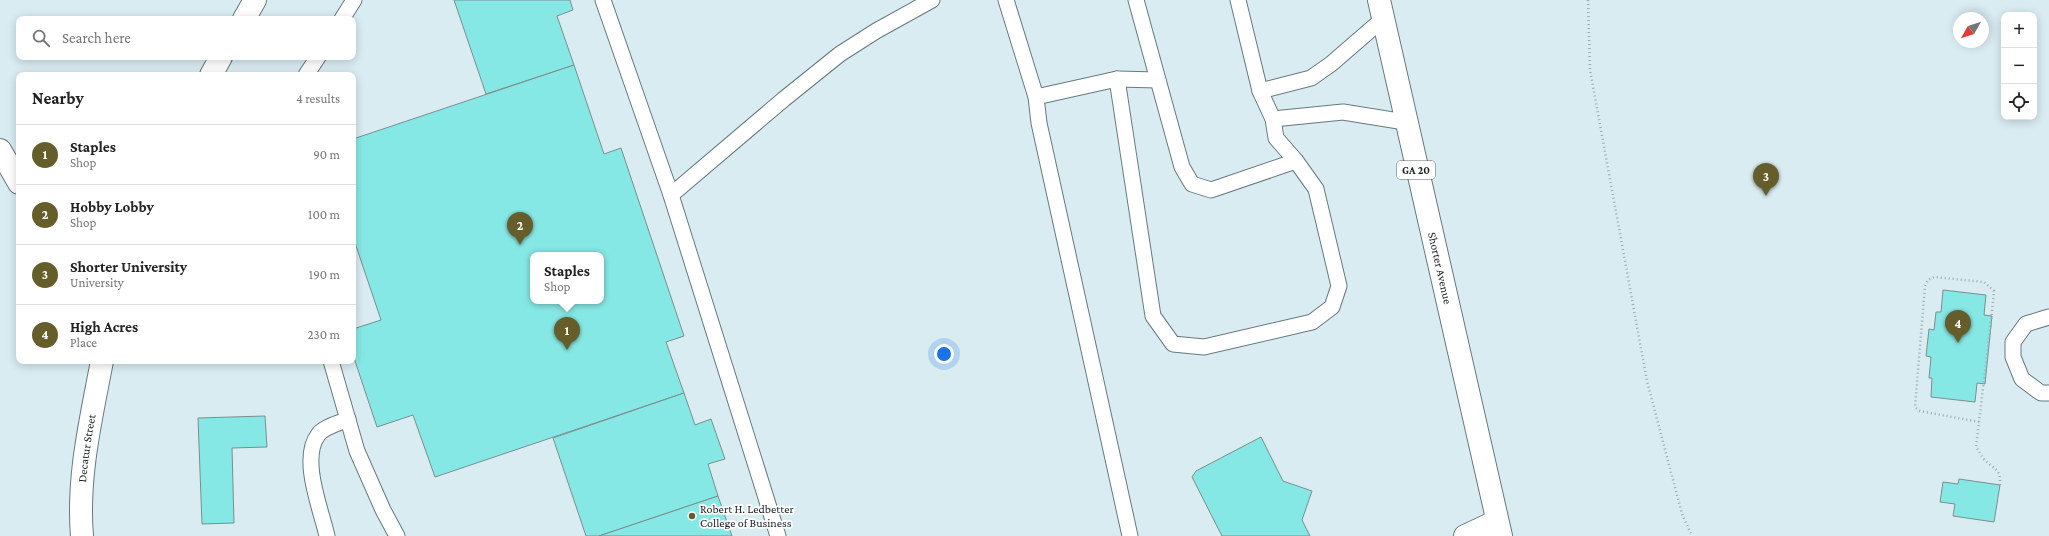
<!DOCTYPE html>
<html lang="en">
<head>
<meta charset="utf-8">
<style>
	body { margin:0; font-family:"Crimson Pro",serif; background:#f2f2f2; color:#222 }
	.controls { position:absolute; right:12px; top:12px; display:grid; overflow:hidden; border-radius:8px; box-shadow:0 2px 10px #0003 }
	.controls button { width:36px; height:36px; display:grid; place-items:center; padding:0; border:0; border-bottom:1px solid #e0e0e0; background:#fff; color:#222; font:20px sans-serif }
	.compass { position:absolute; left:1953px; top:12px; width:36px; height:36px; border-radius:50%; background:#fff; box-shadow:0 2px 10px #0003; rotate:231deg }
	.you { position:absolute; left:944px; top:354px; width:14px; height:14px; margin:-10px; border:3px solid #fff; border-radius:50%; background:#1a73e8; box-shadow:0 0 0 6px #1a73e833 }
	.badge { display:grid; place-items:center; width:26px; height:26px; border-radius:50%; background:#655e2b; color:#fff; font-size:13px; font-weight:700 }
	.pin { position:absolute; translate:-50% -33px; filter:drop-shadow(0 1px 2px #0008) }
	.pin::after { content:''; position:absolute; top:21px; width:14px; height:12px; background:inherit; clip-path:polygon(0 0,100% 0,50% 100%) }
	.popup { position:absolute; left:530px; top:252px; width:74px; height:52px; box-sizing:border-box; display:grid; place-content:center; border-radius:8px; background:#fff; filter:drop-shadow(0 1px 3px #0005); font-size:13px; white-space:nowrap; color:#767676 }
	.popup b { font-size:15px; color:#222 }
	.popup::after { content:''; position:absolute; left:50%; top:100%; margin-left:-8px; border:8px solid transparent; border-top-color:#fff }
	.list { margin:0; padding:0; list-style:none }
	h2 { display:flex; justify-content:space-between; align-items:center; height:52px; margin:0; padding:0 16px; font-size:17px }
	h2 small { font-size:13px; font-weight:400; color:#767676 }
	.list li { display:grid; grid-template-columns:26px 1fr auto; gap:12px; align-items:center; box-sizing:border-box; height:60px; padding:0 16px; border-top:1px solid #e0e0e0 }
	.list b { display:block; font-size:15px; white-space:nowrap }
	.list p { margin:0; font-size:13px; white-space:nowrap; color:#767676 }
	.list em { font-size:13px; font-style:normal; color:#767676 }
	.icon { flex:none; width:22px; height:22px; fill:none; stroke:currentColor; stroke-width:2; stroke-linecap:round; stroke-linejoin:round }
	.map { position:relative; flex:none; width:2049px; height:536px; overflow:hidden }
	.search { position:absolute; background:#fff; box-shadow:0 2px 10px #0003; left:16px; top:16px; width:340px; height:44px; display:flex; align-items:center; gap:10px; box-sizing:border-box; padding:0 14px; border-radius:8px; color:#767676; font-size:15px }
	.panel { position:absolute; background:#fff; box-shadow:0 2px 10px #0003; left:16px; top:72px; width:340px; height:292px; border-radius:8px }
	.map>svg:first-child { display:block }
	.building { fill:#86e8e5; stroke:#7b8e8d; fill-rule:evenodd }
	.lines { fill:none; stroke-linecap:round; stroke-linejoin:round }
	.lane-casing { stroke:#68797e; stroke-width:17 }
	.street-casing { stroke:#68797e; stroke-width:24 }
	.primary-casing { stroke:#68797e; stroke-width:24 }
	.path { stroke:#9baaae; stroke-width:2.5; stroke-dasharray:1 3; stroke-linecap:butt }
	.lane { stroke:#fff; stroke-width:15 }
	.street { stroke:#fff; stroke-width:22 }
	.primary { stroke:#fff; stroke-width:22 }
	.poi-dot { fill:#655e2b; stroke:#fff; stroke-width:1.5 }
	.labels { text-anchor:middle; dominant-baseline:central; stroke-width:3.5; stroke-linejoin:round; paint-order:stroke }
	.shield { fill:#fff; stroke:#5f6466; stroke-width:1 }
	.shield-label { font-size:11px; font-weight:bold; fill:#1b2224 }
	.street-label { font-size:12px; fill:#1b2224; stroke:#fff }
	.poi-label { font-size:12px; fill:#1b2224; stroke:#fff; text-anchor:start }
</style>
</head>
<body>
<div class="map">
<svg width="2049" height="536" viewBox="0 0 2049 536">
	<rect width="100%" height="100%" fill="#d9ecf2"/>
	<!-- building -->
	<g class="building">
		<path d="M454,0H570L573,10L557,16L574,65L486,94Z"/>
		<path d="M574,65L604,154L621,148L684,336L666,342L684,393L435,477L413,415L377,427L353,355V329L381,320L353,237V139ZM533,255H601V301H533Z"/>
		<path d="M1943,290L1986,295L1984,315L1992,316L1985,384L1977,383L1975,402L1931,397L1932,378H1929L1931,357L1926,356L1929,329L1934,330L1936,312H1941Z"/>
		<path d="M684,393L695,425L711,419L725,459L708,464L718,496L599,536H586L553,438Z"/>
		<path d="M265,416L267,447L232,448L234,523L202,524L198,418Z"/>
		<path d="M1261,437L1283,481L1312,491L1302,520L1310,536H1222L1192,477L1196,471Z"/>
		<path d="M1959,479L2000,485L1994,522L1953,516L1955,504L1940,502L1943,482L1958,484Z"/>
		<path d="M718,496L732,536H599Z"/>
	</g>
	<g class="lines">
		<defs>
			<g id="lane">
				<path d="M603,0L671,195L778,536"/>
				<path d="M1006,0L1036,97L1039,123L1130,536"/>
				<path d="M1136,0L1182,167L1192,184L1211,190L1296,161"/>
				<path d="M342,19L354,0"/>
				<path d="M306,75L318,57"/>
				<path d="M1117,79L1153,316L1173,344L1204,347L1312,322L1332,307L1339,286L1316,189L1296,161L1276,138L1273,119L1260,91L1238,0"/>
				<path d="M1260,91L1311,78L1331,64L1383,19"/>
				<path d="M1036,97L1117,79L1158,80"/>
				<path d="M1273,119L1343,112L1405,122"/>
				<path d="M671,195L784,99L840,54L876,31L932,0"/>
				<path d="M2049,317L2026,324L2013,342V357L2022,379L2041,393H2049"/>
				<path d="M331,361L357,451L383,510L397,536"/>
				<path d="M327,536C321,509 300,459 318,435C323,427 340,423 348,419"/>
			</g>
			<g id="street">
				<path d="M244,19L255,0"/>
				<path d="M211,75L221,57"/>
				<path d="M0,150L19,183"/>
				<path id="s1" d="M82,536C77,477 91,419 102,361"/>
				<path d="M1465,536L1497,521"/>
			</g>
			<g id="primary">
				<path id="s2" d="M1379,0L1501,536"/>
			</g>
		</defs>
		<!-- lane casing -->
		<use href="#lane" class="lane-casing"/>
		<!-- street casing -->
		<use href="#street" class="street-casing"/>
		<!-- primary casing -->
		<use href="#primary" class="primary-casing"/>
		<!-- path -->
		<g class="path">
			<path d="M1588,0L1590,70L1647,381L1682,514L1692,536"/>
			<path d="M1979,422L1920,411L1915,407L1925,286L1928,280L1934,277L1984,282L1994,291L1992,312L1976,447C1979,451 1981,455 1983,458C1993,470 2001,467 2000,485"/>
		</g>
		<!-- lane -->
		<use href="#lane" class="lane"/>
		<!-- street -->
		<use href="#street" class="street"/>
		<!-- primary -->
		<use href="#primary" class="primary"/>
	</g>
	<!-- markers -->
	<circle class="poi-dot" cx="692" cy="516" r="4"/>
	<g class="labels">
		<!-- shield labels -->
		<rect class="shield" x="1397" y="161" width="38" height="18" rx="3"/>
		<g class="shield-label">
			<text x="1416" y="170">GA 20</text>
		</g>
		<!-- street labels -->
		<g class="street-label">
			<text stroke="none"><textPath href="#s2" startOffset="275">Shorter Avenue</textPath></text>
			<text stroke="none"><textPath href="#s1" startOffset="88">Decatur Street</textPath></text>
		</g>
		<!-- poi labels -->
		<g class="poi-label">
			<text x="700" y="509">Robert H. Ledbetter<tspan x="700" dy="14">College of Business</tspan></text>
		</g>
	</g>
</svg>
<div class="controls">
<button>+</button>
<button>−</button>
<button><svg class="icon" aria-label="locate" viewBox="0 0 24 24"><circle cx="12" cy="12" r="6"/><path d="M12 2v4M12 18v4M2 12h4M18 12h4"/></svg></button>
</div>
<svg class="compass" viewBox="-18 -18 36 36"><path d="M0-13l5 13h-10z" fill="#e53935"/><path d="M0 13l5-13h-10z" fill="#767676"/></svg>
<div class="you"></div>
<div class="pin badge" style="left:567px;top:350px">1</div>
<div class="popup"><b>Staples</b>Shop</div>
<div class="pin badge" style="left:520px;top:245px">2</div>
<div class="pin badge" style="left:1766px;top:196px">3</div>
<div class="pin badge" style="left:1958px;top:343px">4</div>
<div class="search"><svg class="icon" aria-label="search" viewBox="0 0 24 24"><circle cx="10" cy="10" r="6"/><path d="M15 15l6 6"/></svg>Search here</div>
<section class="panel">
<h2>Nearby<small>4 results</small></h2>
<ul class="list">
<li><span class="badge">1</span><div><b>Staples</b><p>Shop</p></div><em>90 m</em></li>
<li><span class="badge">2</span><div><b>Hobby Lobby</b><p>Shop</p></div><em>100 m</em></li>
<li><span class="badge">3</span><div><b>Shorter University</b><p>University</p></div><em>190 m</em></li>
<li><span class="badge">4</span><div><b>High Acres</b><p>Place</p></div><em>230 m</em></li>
</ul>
</section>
</div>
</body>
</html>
